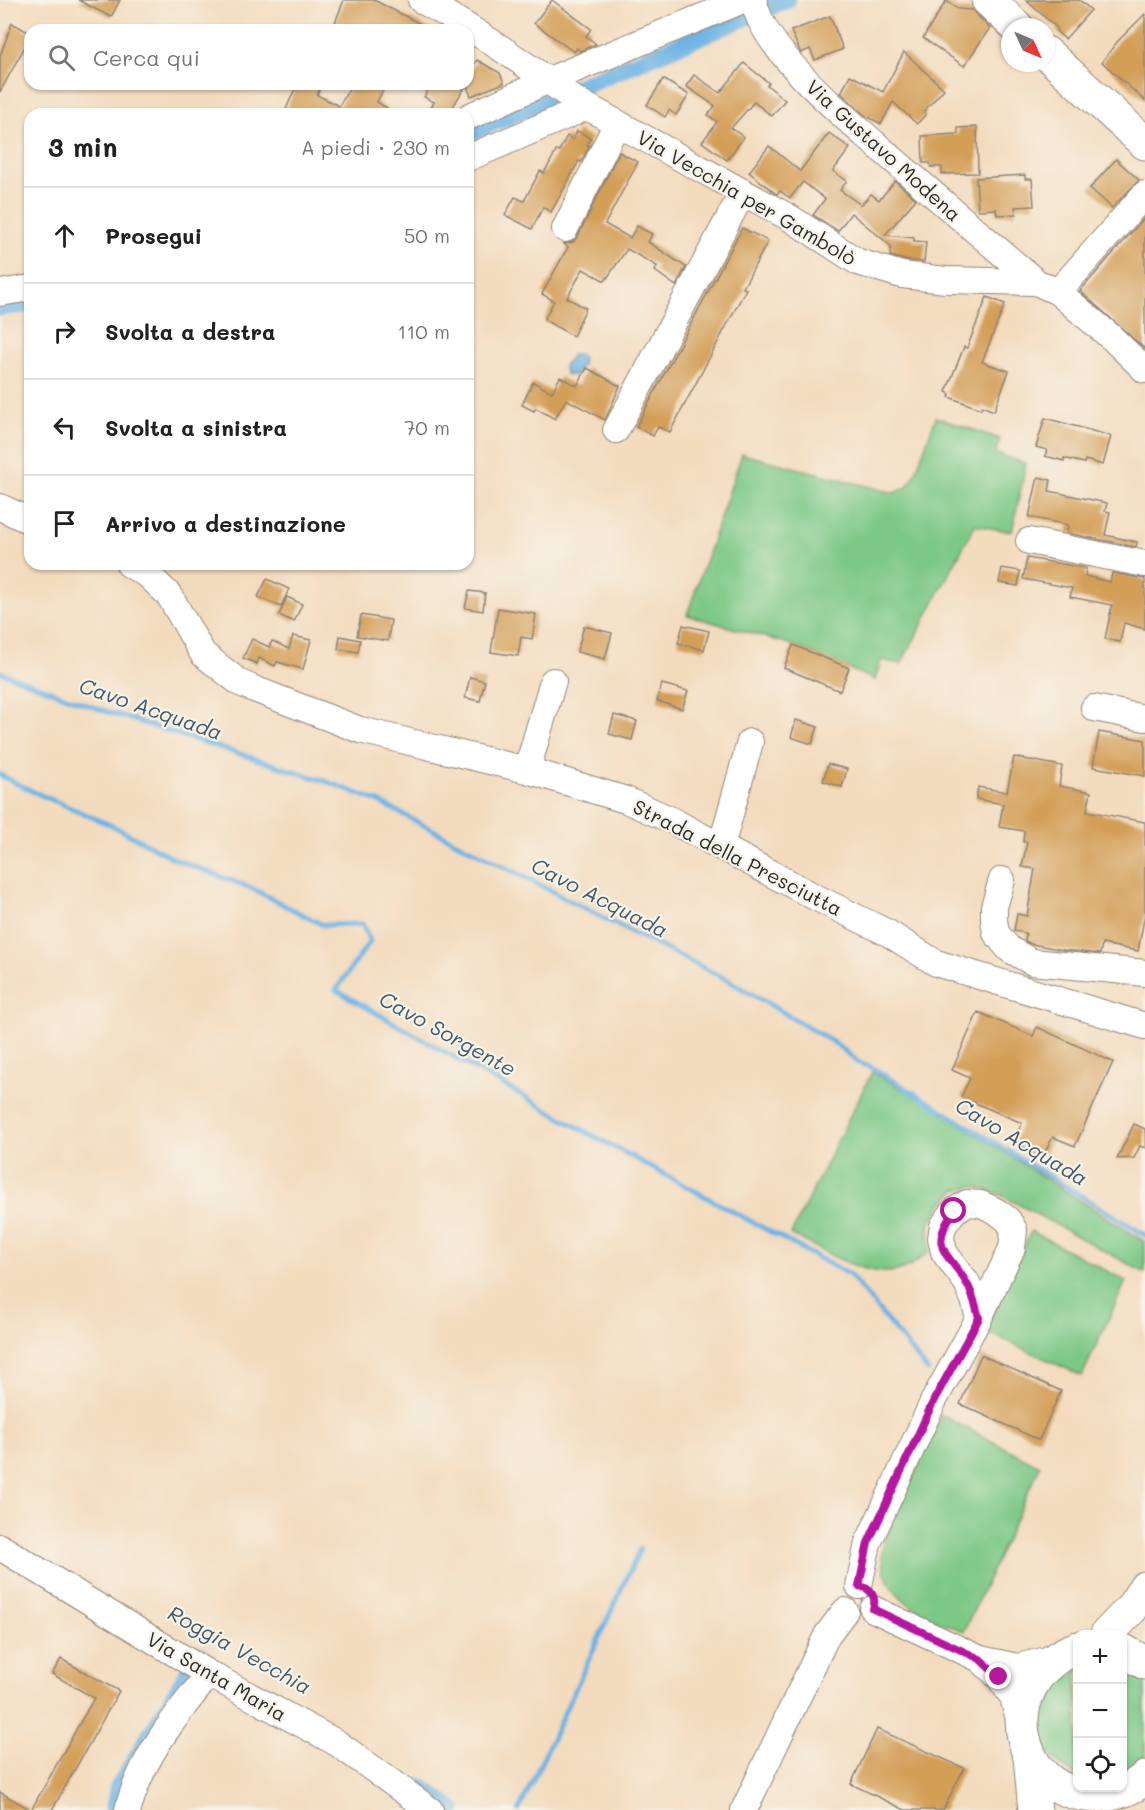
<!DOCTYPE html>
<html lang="it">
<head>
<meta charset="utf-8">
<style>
	body { margin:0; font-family:Mali,sans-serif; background:#f2f2f2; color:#202124 }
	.controls { position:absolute; right:18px; bottom:18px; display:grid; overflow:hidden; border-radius:12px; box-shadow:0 2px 4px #0004 }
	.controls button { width:54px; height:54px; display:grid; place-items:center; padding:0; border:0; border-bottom:2px solid #e0e0e0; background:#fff; color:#202124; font:30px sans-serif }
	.compass { position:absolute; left:1001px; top:18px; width:54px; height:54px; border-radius:50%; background:#fff; box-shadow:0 2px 4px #0004; rotate:134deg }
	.stop { position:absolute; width:18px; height:18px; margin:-14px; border:4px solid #b5179e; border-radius:50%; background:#fff }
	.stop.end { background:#b5179e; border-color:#fff; box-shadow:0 2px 6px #0008 }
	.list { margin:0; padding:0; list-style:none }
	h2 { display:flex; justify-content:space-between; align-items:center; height:78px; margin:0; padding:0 24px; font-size:26px }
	h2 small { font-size:20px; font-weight:400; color:#757577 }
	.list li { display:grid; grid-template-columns:39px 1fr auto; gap:18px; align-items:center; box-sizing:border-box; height:96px; padding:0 24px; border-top:2px solid #e0e0e0 }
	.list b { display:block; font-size:22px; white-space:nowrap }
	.list em { font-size:20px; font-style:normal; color:#757577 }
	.icon { flex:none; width:33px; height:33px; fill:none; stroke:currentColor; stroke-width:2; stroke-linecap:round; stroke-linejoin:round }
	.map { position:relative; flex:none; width:1145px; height:1810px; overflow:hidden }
	.search { position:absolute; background:#fff; box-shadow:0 2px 4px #0004; left:24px; top:24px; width:450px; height:66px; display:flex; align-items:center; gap:15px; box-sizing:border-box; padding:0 21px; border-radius:18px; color:#757577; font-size:22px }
	.panel { position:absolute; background:#fff; box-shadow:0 2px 4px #0004; left:24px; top:108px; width:450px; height:462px; border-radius:18px }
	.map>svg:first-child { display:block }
	.green { fill:#7cc886; stroke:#547a58; stroke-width:1.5 }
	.water { fill:#6cb2e3; stroke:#4c6e87; stroke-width:1.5 }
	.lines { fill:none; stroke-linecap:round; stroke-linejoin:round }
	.stream { stroke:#6cb2e3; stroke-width:5 }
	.canal { stroke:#6cb2e3; stroke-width:18 }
	.building { fill:#d39e56 }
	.minor-casing { stroke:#8f8374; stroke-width:28 }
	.major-casing { stroke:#8f8374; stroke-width:35 }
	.minor { stroke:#fff; stroke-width:26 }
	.major { stroke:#fff; stroke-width:33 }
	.route { stroke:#b5179e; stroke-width:8 }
	.labels { text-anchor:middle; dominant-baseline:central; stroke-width:4.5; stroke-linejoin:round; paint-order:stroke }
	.street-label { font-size:20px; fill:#2b2b2b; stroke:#f7f3e8 }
	.water-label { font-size:21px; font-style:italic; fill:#425a6b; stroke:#f7f3e8 }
</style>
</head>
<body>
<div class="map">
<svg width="1145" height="1810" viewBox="0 0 1145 1810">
	<rect width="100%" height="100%" fill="#f7f3e8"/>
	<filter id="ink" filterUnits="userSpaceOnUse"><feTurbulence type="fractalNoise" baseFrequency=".0167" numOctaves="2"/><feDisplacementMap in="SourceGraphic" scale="12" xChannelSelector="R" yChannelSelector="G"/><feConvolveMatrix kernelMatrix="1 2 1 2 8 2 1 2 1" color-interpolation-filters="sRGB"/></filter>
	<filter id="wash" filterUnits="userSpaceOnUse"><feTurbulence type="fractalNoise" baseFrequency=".008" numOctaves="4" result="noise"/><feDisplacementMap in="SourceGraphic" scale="24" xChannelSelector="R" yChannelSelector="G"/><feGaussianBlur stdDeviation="1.35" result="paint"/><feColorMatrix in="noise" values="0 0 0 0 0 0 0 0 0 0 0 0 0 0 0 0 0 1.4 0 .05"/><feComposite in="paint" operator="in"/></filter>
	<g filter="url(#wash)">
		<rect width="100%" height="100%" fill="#f3dbbe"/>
		<!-- green -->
		<g class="green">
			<path d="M936,417L1000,439L995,453L1026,464L1012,532L975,525L901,664L881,660L875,680L793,645L687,615L742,454L894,493L906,488L914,477Z"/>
			<path d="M872,1072L926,1102L1145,1242V1273L999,1194L973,1186L956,1190L943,1203L929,1225V1252C919,1260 909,1268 896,1271C865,1278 818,1248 791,1234Z"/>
			<path d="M1031,1231L1126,1281L1082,1376L985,1331Z"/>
			<path d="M941,1415L1040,1466L964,1631C930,1621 881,1597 882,1555C883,1534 896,1513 905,1495C917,1468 929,1442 941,1415Z"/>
			<path d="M1077,1664V1776C1040,1758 1023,1713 1054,1679C1060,1673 1070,1669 1077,1664Z"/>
			<path d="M1123,1666L1128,1668L1145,1683V1756L1133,1768L1123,1774Z"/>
		</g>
		<!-- water -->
		<path class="water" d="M578,354L583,358L582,365L576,375H567L565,373L564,366L572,355Z"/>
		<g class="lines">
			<!-- stream -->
			<g class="stream">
				<path d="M0,672L102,710L328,782L377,801L615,924L726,979L835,1043L859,1063L871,1067L1145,1235"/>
				<path d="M0,775L34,792L115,827L177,860L251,888L323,925L362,924L370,941L336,990L588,1133L850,1275L928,1371"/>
				<path d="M519,1810L640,1549"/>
			</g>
			<!-- canal -->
			<g class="canal">
				<path d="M468,133L787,0"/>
				<path d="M0,307L30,304"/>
				<path d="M420,1787L453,1810"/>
				<path d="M114,1810L118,1788L199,1655"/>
			</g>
		</g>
		<g id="blocks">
			<!-- building -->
			<g class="building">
				<path d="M78,0H120L111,17Z"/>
				<path d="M344,0H374L432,30H332Z"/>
				<path d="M552,0L591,29L586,36L596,44L580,51L577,48L574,52L534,23Z"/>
				<path d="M1026,0H1079L1091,10L1065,39L1056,31L1057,28Z"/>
				<path d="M946,1L959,9L972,10L990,28L964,66L923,38Z"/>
				<path d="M1145,14V101L1102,62L1117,42Z"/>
				<path d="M830,16L843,49L815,60L810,49L801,53L791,31Z"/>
				<path d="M12,23L30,33V37L0,92V56Z"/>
				<path d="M904,52L944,89L924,111L926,114L917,124L893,102L881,124L866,116L841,93L850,75L883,92Z"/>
				<path d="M477,60L500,73L504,83L471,96L468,89V74Z"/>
				<path d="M744,63L769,83L767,85L785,100L772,116L754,102L731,128L744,137L727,160L702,142L717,122L708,115L715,106L686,86L694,75L720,93Z"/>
				<path d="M663,79L689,95L676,115L669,110L665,117L647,105Z"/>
				<path d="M297,84H322L317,95L339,106L352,84H386L377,102L396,114H284Z"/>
				<path d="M431,84H467L450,111L446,109L443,114H428L434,102L424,97Z"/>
				<path d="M977,127L978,173L942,174V167H931L930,163H923L922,136L958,134V128Z"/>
				<path d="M577,131L591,138L587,145L589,146L581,162L579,161L551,212L543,207L532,229L505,215L515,197L524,201L540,171L544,173L557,150L559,151L567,136L573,140Z"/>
				<path d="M829,133L850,148L833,171L847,181L840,190L861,205L871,194L879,200L895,181L916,199L885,235L914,238V241L926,242L924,262L905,260L890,256L891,246L851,213L838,231L813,215L825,199L803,182L790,198L780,191L777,194L774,192L749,172L769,146L800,171Z"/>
				<path d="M619,152L638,162L605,224L630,238L637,226L652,234L648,242L686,267L676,286L655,271L657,266L627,249L605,281L583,269L567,298L586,308L573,336L544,320L554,301L542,294L568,247L564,244L573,242L578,236Z"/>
				<path d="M1116,159L1139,180L1112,208L1090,188Z"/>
				<path d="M1025,175V179H1032L1034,206L1015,207L1016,214L997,215L996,209L978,210L976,178Z"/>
				<path d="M1145,217V349L1080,291Z"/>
				<path d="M742,228L768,241L743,288L746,289L670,432L658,427L653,436L636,427Z"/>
				<path d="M987,297L1005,304L982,362L1009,371L994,411L982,406L981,409L949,397L950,394L946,392L964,347L967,348Z"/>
				<path d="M587,368L620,386L605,420L566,399L555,419L536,408L534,411L522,405L533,382L552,392L560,377L577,386Z"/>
				<path d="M1045,418L1111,436L1103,465L1085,460L1084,463L1064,458V461L1045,456L1047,450L1036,447Z"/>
				<path d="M1038,477L1051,480L1049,491L1107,503L1105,511L1110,512L1105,535L1137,542L1136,547L1067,533L1068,525L1029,517Z"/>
				<path d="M1027,558L1086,568L1085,576L1110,582L1112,573L1145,579V629L1124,623L1120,642L1105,639L1112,605L1070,597L1072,588L1023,579Z"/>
				<path d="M1002,568L1020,571L1018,586L999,583Z"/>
				<path d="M267,579L289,589L281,607L258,597Z"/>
				<path d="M469,591L485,593L483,611L465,608Z"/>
				<path d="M287,597L302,604L294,622L279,615Z"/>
				<path d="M498,608L536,614L532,639L521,637L518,656L491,652Z"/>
				<path d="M361,615L391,620L388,641L357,636Z"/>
				<path d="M683,625L709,631L704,650L678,643Z"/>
				<path d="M584,626L612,633L605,659L577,652Z"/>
				<path d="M293,636L311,640L303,669L277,662L275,666L259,658L257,664L243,658L252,639L269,647L272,641L289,649Z"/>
				<path d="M340,636L360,640L358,652L338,649Z"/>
				<path d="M793,645L849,668L840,691L784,668Z"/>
				<path d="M470,677L485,681L480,701L465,698Z"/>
				<path d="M662,684L688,691L682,709L657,701Z"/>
				<path d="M614,715L637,721L632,740L609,734Z"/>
				<path d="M796,720L818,727L812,744L791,737Z"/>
				<path d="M1099,732L1145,740V776L1093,767Z"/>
				<path d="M1014,757L1062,766L1059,786L1091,792L1087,811L1145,822V914L1138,951L1102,944L1100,954L1064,950L1031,944L1025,941L1026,933L1014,931L1017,914L1027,916L1035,869L1022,867L1027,842H1023L1024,831L999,827L1003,804L976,799L978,787L1007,792Z"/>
				<path d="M828,764L847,769L842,787L823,781Z"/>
				<path d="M978,1012L1033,1036L1037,1027L1113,1062L1075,1146L1053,1137L1040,1161L1027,1153L1028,1149L1013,1142L1022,1123L961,1097L970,1078L952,1070Z"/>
				<path d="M1134,1124L1145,1129V1148L1140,1146L1134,1158L1117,1159Z"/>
				<path d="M981,1355L1061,1391L1039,1440L960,1404Z"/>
				<path d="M61,1659L119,1691L52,1810H0V1792L31,1810L94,1698L52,1674Z"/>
				<path d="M877,1729L964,1768L943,1810H905L851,1784Z"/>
			</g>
		</g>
	</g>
	<g filter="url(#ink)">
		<use href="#blocks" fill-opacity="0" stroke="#8f8374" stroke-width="1.5"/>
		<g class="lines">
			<defs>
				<g id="minor">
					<path d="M421,0C475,29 525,64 575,100L790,218L858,262L902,275L946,280L1036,282L1058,292L1112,338L1145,370"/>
					<path d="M754,0C761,53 864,133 904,169C948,207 992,245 1036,282"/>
					<path d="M468,117L549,80L743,0"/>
					<path d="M468,158L587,107"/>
					<path d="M565,229L617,123"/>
					<path d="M1058,292L1145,194"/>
					<path d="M0,293L30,288"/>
					<path d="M616,430L743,192"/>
					<path d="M0,507L30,521"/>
					<path d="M1029,541L1145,564"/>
					<path d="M129,564L149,576L169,595L203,654L240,683L254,689L360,730L527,770L626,800L669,819L815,897L888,933L936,963L1145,1026"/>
					<path d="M1094,708L1145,718"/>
					<path d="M527,770L553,681"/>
					<path d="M721,847L750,742"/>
					<path d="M1002,880L994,907V920L996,933L1009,949L1032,962L1145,973"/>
					<path d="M0,1547L209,1674L337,1743L430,1810"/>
					<path d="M859,1586L868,1543L934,1400L979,1318L1012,1248L1014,1230L1008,1220L996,1211L981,1204L967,1203L954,1211L943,1226L941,1238L944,1252L967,1283L974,1300L979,1318"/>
					<path d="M873,1609L980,1659L1018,1667L1055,1658"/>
					<path d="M980,1659L999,1677L1013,1697L1021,1727"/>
					<path d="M128,1810C140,1759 177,1714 209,1674"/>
					<path d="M744,1810L827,1635L845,1611"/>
				</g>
				<g id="major">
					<path d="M988,0L1017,27"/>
					<path d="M1046,53L1145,143"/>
					<path d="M1107,1634L1131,1609L1145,1588"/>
					<path d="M1078,1648C1032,1663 1009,1711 1030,1756C1050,1800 1110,1807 1145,1778"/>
					<path d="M1122,1650L1145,1663"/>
					<path d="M1030,1757L1035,1810"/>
				</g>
			</defs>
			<!-- minor casing -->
			<use href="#minor" class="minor-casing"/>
			<!-- major casing -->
			<use href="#major" class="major-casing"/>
			<!-- minor -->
			<use href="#minor" class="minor"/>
			<!-- major -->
			<use href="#major" class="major"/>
		</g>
	</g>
	<g class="lines" filter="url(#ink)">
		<!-- route -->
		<path class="route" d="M954,1211C928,1248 947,1251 966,1282C973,1293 976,1306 979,1318L934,1400L868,1543L859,1586C871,1588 877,1597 873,1609L980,1659L999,1677"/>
	</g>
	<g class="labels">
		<!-- street labels -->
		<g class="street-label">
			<text transform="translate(884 150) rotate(42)">Via Gustavo Modena</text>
			<text transform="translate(747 197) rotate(30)">Via Vecchia per Gambolò</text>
			<text transform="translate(738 857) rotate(27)">Strada della Presciutta</text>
			<text transform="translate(217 1676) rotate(30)">Via Santa Maria</text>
		</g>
		<!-- water labels -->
		<g class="water-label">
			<text transform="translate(151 708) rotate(19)">Cavo Acquada</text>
			<text transform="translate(600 897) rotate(27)">Cavo Acquada</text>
			<text transform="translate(448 1033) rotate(29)">Cavo Sorgente</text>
			<text transform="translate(1022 1141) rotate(31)">Cavo Acquada</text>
			<text transform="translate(240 1649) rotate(29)">Roggia Vecchia</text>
		</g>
	</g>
</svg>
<div class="controls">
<button>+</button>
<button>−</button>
<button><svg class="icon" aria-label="locate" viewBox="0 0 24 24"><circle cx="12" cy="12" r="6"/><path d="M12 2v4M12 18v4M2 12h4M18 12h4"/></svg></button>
</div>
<svg class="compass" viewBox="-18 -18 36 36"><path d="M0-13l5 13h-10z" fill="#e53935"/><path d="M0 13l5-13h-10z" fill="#757577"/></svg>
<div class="stop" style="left:954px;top:1211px"></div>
<div class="stop end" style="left:999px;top:1677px"></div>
<div class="search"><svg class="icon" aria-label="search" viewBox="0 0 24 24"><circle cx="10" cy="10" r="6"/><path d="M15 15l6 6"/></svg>Cerca qui</div>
<section class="panel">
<h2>3 min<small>A piedi · 230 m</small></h2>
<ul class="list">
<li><svg class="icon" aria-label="ahead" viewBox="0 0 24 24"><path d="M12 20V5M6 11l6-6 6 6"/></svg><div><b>Prosegui</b></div><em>50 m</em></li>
<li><svg class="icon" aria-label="right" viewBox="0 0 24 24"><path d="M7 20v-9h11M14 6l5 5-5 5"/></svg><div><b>Svolta a destra</b></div><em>110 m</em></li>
<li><svg class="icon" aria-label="left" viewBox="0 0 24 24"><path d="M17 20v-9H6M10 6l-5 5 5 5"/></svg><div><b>Svolta a sinistra</b></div><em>70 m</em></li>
<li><svg class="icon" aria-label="arrive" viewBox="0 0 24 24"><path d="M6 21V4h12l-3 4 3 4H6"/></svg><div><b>Arrivo a destinazione</b></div></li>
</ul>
</section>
</div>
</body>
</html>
